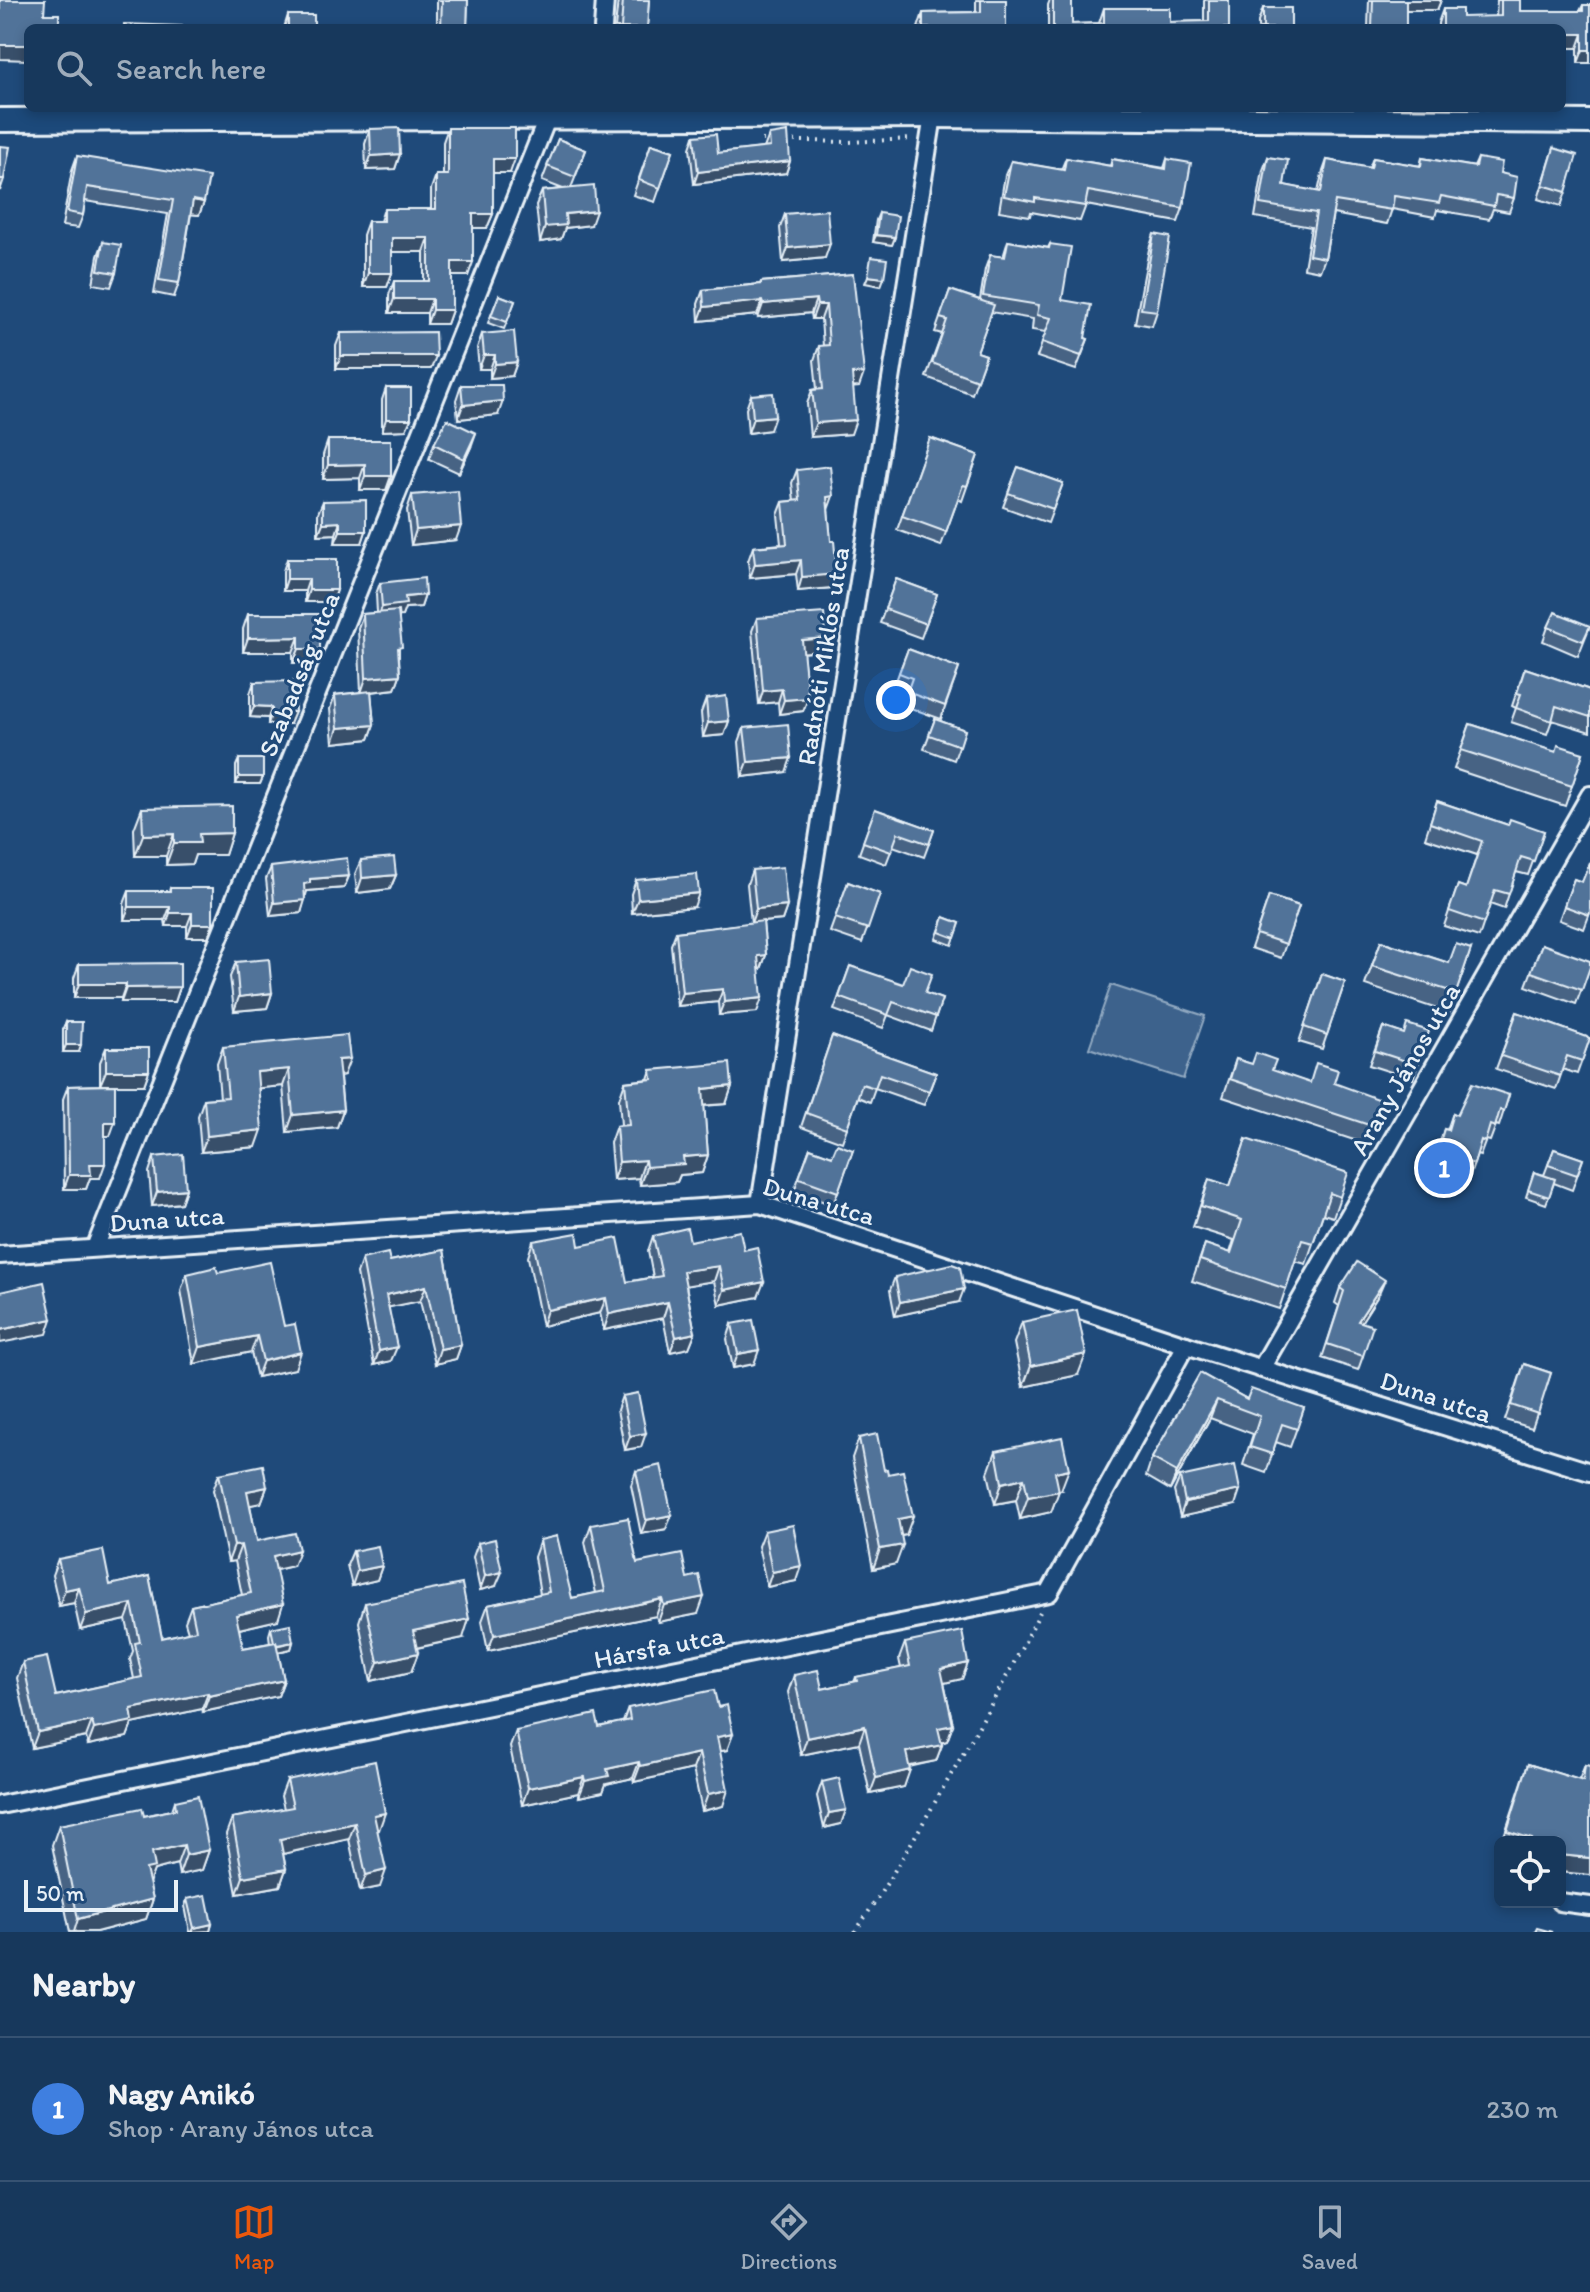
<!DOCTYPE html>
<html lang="en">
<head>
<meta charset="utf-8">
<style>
	body { margin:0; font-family:Itim,sans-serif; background:#203f62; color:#f1f3f6 }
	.controls { position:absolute; right:24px; bottom:24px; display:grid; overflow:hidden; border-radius:12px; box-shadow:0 4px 12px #0003 }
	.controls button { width:72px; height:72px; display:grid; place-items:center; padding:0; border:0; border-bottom:2px solid #365272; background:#17385c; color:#f1f3f6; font:40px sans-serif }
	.scale { position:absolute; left:24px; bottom:20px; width:154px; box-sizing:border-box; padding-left:8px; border:4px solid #e8f1f8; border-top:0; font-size:22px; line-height:28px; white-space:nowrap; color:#e8f1f8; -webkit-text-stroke:6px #1f4a7a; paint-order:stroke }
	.you { position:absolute; left:896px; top:700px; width:28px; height:28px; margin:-20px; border:6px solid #fff; border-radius:50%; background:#1a73e8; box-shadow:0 0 0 12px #1a73e833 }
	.badge { display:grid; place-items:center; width:52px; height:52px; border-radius:50%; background:#ea580c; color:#fff; font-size:26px; font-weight:700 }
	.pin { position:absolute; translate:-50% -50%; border:4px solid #fff; box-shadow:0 2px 8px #0006 }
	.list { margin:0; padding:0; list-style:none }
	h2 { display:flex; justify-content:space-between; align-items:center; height:104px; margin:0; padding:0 32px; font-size:34px }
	h2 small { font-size:26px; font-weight:400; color:#9eacbb }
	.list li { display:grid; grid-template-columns:52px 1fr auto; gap:24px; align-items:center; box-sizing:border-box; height:144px; padding:0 32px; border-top:2px solid #365272 }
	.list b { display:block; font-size:30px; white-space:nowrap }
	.list p { margin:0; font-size:26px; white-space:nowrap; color:#9eacbb }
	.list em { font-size:26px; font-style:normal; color:#9eacbb }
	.icon { flex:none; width:44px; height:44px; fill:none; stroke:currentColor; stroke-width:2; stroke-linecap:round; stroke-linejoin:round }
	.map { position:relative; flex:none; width:1590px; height:1932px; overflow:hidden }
	.search { position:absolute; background:#17385c; box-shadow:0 4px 12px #0003; left:24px; right:24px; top:24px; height:88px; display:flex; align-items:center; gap:20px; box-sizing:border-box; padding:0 28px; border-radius:12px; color:#9eacbb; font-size:30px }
	.sheet { height:248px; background:#17385c }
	nav { display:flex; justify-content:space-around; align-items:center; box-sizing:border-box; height:112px; border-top:2px solid #365272; background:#17385c; font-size:22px; color:#9eacbb }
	nav a { display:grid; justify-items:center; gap:4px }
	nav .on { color:#ea580c }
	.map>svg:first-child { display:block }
	.green { fill:#3c628c; stroke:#92aac2; stroke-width:2 }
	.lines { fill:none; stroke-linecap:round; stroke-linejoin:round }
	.street-casing { stroke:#e8f1f8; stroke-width:22 }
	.secondary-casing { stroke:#e8f1f8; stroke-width:28 }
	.path { stroke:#e8f1f8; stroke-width:4; stroke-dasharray:2 6; stroke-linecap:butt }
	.street { stroke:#1f4a7a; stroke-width:16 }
	.secondary { stroke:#1f4a7a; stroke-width:22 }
	.wall { fill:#466384; stroke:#e8f1f8; stroke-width:2 }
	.shaded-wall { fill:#39506b; stroke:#e8f1f8; stroke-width:2 }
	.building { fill:#517399; stroke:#e8f1f8; stroke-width:2 }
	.labels { text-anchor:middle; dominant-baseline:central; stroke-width:6; stroke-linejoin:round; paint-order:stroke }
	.street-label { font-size:26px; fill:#e8f1f8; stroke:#1f4a7a }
</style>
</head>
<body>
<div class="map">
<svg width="1590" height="1932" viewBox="0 0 1590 1932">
	<rect width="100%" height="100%" fill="#1f4a7a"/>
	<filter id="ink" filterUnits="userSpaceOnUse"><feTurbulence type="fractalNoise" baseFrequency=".0125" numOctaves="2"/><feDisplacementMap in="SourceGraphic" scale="16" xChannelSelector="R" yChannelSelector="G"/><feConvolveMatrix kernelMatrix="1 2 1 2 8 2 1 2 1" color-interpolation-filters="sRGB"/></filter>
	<g filter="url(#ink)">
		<!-- green -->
		<path class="green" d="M1111,985L1205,1016L1183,1079L1089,1048Z"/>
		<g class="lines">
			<defs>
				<g id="street">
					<path d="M603,28L605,0"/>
					<path d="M760,1204L933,116"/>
					<path d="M95,1248L547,119"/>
					<path d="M0,1255L760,1204L1186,1345L1590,1472"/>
					<path d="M1262,1367L1590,795"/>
					<path d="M0,1805L1049,1593L1186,1345"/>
					<path d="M1560,1902L1590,1906"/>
				</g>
				<path id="secondary" d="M0,120L933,116L1590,122"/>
			</defs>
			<!-- street casing -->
			<use href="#street" class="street-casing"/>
			<!-- secondary casing -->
			<use href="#secondary" class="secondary-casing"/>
			<!-- path -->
			<g class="path">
				<path d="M762,140L848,142L913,139"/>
				<path d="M855,1932C888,1884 916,1835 945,1785C978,1728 1011,1671 1040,1612"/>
			</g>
			<!-- street -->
			<use href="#street" class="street"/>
			<!-- secondary -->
			<use href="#secondary" class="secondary"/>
		</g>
		<!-- wall -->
		<g class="wall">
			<path d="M437,0H468L467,28H437Z"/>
			<path d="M618,0H649L647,28H615Z"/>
			<path d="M976,0H1006V28H918L923,13L976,12Z"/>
			<path d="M1050,0H1072V24L1099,23L1104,8L1170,22L1204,21V0H1229V28H1048V5Z"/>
			<path d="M1369,0H1441L1437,10H1406V28H1368Z"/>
			<path d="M1497,0H1520V11H1580L1583,5H1590V63H1578V48L1562,28H1438V23L1443,9L1462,17H1496Z"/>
			<path d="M1263,8L1291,28H1258V22Z"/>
			<path d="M288,15L314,28H284Z"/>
			<path d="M448,128L510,173H493V214L487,228H473L468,276H452V310L447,324H427V313H389V295L394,281H424V252H392V273L387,287H363V235L368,221H380L384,209H431V189L436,175H443V142Z"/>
			<path d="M370,129L400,154L395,169L366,170L365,144Z"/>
			<path d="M769,135L790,161L786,173L694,184L690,148L694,136L718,153L764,148Z"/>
			<path d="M558,139L586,150L571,188L591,225L565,228L561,239L540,242L536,205L542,191L563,189L542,181Z"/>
			<path d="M651,144L673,151L655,202L633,195Z"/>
			<path d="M0,146L4,179L0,191Z"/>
			<path d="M1554,148L1566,192L1561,206L1538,199Z"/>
			<path d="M77,156L204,202L199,215L191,214L179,283L174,297L154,293L168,214L85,201L83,215L78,228L62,226L72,170Z"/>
			<path d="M1268,157L1284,185L1318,192L1322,174L1327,160L1369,168L1373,158L1420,166L1422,158L1474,167L1478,158L1500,173L1514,198L1509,212L1493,209L1489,219L1437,210L1435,217L1392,209L1387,224L1333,214L1325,258L1320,271L1304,268L1311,227L1255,217L1263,170Z"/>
			<path d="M1066,158L1110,166L1112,159L1164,168L1167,159L1183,208L1178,222L1086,205L1080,221L1031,212L1030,216L999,211L1005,175L1011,161L1061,170Z"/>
			<path d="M879,213L895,237L892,245L873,242L876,220Z"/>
			<path d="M785,214L825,258L783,262L780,228Z"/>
			<path d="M1154,234L1157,311L1152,326L1135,323L1149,249Z"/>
			<path d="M1008,241L1048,248L1050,244L1062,300L1085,338L1088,339L1076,370L1037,357L1046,332L1032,330L1033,319L991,312L977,352L986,355L972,394L926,377L942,334L935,332L950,290L980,300L985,269L990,255L1003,257Z"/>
			<path d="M103,242L116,273L111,287L93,284L98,256Z"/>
			<path d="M853,274L859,387H853L851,434L810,437L807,404L812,390L817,389L814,360L819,346H823L821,319H812L811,313L758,318L757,315L699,321L698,304L703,290L760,284L761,282Z"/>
			<path d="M499,295L515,301L504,329L488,323Z"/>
			<path d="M341,333L431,369H336V346Z"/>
			<path d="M482,334L517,362L512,376L490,378V369H479L477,348Z"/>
			<path d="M461,385L498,415L458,419L456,400Z"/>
			<path d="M386,388L411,419L406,430L382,431V400Z"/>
			<path d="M751,395L770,430L748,433L746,409Z"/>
			<path d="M930,438L978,455L962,501L958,499L941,546L897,530Z"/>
			<path d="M328,440L391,476L386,490H360V478L323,479V455Z"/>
			<path d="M434,444L471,447L459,473L429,459Z"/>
			<path d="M1018,467L1063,483L1048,523L1003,507Z"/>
			<path d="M797,470L828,509L831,541L837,574L832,588L798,591L796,574L750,578L748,561L753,547L781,544L778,515L783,502L794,501L792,483Z"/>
			<path d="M412,495L456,540L411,545L407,510Z"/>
			<path d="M323,501L366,531L362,543H335L336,534L318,535V513Z"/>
			<path d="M287,559L337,590L333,602H305V591H283V571Z"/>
			<path d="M896,579L937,594L921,638L880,623Z"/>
			<path d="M380,583L425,595L421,607L405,608L402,616H399V656L400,675L395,689L371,692L374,725L369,739L333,743L330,709L335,695L361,692L358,628L363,614L377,613L376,594Z"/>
			<path d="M248,614H320L314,663H293V652H243V629Z"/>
			<path d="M757,618L826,638L822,651L803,653L808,698L803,711L779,714L778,702L759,704L752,631Z"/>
			<path d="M1590,626L1578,656L1543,641L1548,627Z"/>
			<path d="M908,649L959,668L941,719L902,705L907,691L894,686Z"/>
			<path d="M1525,668L1590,690V732L1552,720L1547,734L1511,722L1516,708L1512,706Z"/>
			<path d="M254,682L290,724H268V718L250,717V694Z"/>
			<path d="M706,699L729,721L724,735L703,737L701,713Z"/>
			<path d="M935,719L965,730L954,760L924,749Z"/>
			<path d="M1470,724L1555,752L1583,753L1565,806L1454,769Z"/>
			<path d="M744,728L786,772L742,777L739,742Z"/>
			<path d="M239,759L263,777L260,784H236V766Z"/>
			<path d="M1437,801L1508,825L1544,831L1528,875L1516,872L1504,909L1490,904L1479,937L1444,926L1458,885L1466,888L1477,855L1425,838Z"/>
			<path d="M142,808L232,833L225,855H195L192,864L166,865V856H135L134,829Z"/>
			<path d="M875,809L934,830L924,857L893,846L886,864L859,854Z"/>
			<path d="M361,860L396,875L390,889L357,893L355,874Z"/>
			<path d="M271,867L349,876L344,888L307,891L305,896L301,913L270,916L266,879Z"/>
			<path d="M752,870L787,906L782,920L763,922L766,955L761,969H759L757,1012L719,1015L718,1002L677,1006L671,945L676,932L751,923L747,884Z"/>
			<path d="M1574,879L1582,882L1590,913L1584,929L1559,920Z"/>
			<path d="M636,880L694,907L632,913L631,894Z"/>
			<path d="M848,882L880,894L862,943L830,932Z"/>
			<path d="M170,888L213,924L208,937H187V926H166L165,920H124V904L129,891H169Z"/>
			<path d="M1269,896L1299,906L1281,958L1251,948Z"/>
			<path d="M944,917L960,923L952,945L936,939Z"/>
			<path d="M1381,941L1449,963L1471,949L1449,1013L1365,985Z"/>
			<path d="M1542,944L1590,967L1576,1004L1526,986Z"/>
			<path d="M236,962L272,993L267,1008L234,1011L230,977Z"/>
			<path d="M79,964L180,987L175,1002H121V998H74V978Z"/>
			<path d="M850,966L942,999L931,1031L888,1015L883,1028L834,1010Z"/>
			<path d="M1322,974L1345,982L1322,1049L1299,1042Z"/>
			<path d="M1517,1012L1590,1038L1577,1074L1563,1069L1556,1089L1496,1069Z"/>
			<path d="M66,1022L79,1052H63V1029Z"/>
			<path d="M1383,1027L1403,1034L1429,1031L1413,1079L1369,1065Z"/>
			<path d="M832,1036L936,1073L924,1105L875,1088L870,1102L858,1097L842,1142L801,1127Z"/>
			<path d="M223,1047L344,1075L340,1076L343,1110L337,1127L287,1132L283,1086L259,1088L256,1147L201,1152L198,1116L204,1099L220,1098L217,1064Z"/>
			<path d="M106,1048L149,1071L144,1085H115L110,1136H105L100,1178H90L86,1189H64L63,1099L68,1086L100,1085V1062Z"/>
			<path d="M1236,1059L1309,1083L1381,1100L1366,1144L1223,1097Z"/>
			<path d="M651,1070L732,1086L726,1104L704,1106L708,1155L702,1173L680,1175L677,1182L640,1185L639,1178L613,1180L610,1143L616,1126L621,1125L619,1099L625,1082L648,1079Z"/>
			<path d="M1509,1095L1499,1126L1496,1125L1490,1141L1486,1140L1480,1156L1477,1155L1469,1178L1432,1167L1444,1129L1447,1130L1453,1113L1457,1115Z"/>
			<path d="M1246,1139L1340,1197L1333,1217L1323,1214L1306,1264L1295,1261L1279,1309L1192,1281L1205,1244L1230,1253L1234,1240L1193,1227L1209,1179L1230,1186Z"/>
			<path d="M810,1148L832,1156L853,1150L833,1205L794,1191Z"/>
			<path d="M1554,1149L1583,1159L1572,1190L1554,1183L1546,1204L1526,1197L1534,1172L1544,1175Z"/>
			<path d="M154,1157L186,1189L181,1203L152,1206L149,1172Z"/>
			<path d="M653,1236L744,1250L758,1297L719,1305L714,1281L686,1285L695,1333L689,1348L670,1352L663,1318L604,1330L600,1313L542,1326L528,1257L533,1241L579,1246L627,1282L653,1277L648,1251Z"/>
			<path d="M444,1250L461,1345L456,1359L435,1364L420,1301L389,1307L391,1361L374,1365L357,1273L362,1259L390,1261Z"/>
			<path d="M218,1273L284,1326L295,1369L257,1377L251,1352L194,1364L181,1290L187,1274Z"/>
			<path d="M895,1277L959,1302L895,1316L890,1290Z"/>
			<path d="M1340,1288L1379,1294L1361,1322L1363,1356L1358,1370L1322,1358L1339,1306L1335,1303Z"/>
			<path d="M1022,1322L1078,1375L1023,1387L1014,1343Z"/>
			<path d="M732,1324L754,1364L733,1368L727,1339Z"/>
			<path d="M1524,1364L1551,1373L1532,1428L1505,1420Z"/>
			<path d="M1200,1373L1247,1399L1304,1408L1290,1447L1276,1442L1266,1473L1243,1465L1253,1434L1210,1418L1170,1490L1146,1476L1152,1458Z"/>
			<path d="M622,1396L641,1447L625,1450L617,1410Z"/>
			<path d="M859,1438L884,1470L906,1535L901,1536L896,1564L873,1569L852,1458Z"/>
			<path d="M996,1451L1061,1490H1059L1051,1512L1020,1519L1016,1500L995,1504L988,1473Z"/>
			<path d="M636,1471L666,1529L641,1534L631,1485Z"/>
			<path d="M219,1474L267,1487L261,1503L250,1505L257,1541L293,1566L276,1570L278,1620L239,1629L243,1648L270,1643L269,1635L271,1628L293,1642L291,1649L278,1652L284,1680L278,1696L203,1712L202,1709L132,1724L127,1737L88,1745L86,1737L32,1748L17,1678L23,1662L56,1696L134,1679L130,1659L133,1651L126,1620L80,1630L74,1603L59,1606L52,1575L58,1559L110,1585L149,1576L162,1638L188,1632L185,1622L191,1606L242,1595L235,1561L228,1562L213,1490Z"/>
			<path d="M1180,1477L1235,1505L1180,1517L1174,1491Z"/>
			<path d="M591,1525L637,1563L687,1578L698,1614L658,1622L656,1616L488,1651L482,1621L488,1605L540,1594L534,1557L540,1540L572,1598L596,1593L585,1542Z"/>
			<path d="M764,1531L796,1581L767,1587L758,1546Z"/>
			<path d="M478,1543L496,1586L480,1590L473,1557Z"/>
			<path d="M353,1551L382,1566L377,1580L352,1586L347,1565Z"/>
			<path d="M365,1603L463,1638L417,1648L418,1653L411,1672L371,1681L359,1622Z"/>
			<path d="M905,1643L968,1663L962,1679L944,1683L953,1725L947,1741L941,1743L942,1745L936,1761L909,1767L904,1787L870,1794L859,1743L801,1755L788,1692L794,1675L822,1689L854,1682L856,1677L901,1668L899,1659Z"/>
			<path d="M718,1707L733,1734L727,1750L720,1751L723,1806L702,1811L693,1769L634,1782L633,1778L606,1784L603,1792L579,1797L578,1793L522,1805L510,1747L516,1731L599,1727L623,1722L628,1708Z"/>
			<path d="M1528,1764L1579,1780L1585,1765L1590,1766V1875L1560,1872V1842H1502Z"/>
			<path d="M287,1780L379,1830H377L380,1887L360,1891L349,1839L283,1854L286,1869L280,1886L237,1894L226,1834L232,1818L284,1809L281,1796Z"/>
			<path d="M822,1782L841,1824L824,1828L817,1796Z"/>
			<path d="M175,1801L209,1850L202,1870L179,1875L177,1864L154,1870L149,1882L153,1899L146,1919L96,1932H70L52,1845L59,1825L144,1816L172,1810Z"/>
			<path d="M187,1899L212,1924L210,1931L190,1932L185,1906Z"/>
		</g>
		<!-- shaded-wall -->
		<g class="shaded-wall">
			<path d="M1406,0H1441L1437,10H1402Z"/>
			<path d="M1562,34H1583L1578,48H1562Z"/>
			<path d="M0,45H28V60L0,59Z"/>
			<path d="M1583,50H1590V63H1578Z"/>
			<path d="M400,154L395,169L366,170L371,156Z"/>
			<path d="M493,159H515L510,173H487Z"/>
			<path d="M790,161L786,173L694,184L698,172Z"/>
			<path d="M193,200L204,202L199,215L188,214Z"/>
			<path d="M596,211L591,225L565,228L561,239L540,242L545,227L565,214Z"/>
			<path d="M473,214H493L487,228H468Z"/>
			<path d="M876,235L895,237L892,245L873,242Z"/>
			<path d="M392,238H429L424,252H387Z"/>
			<path d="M830,244L825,258L783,262L788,248Z"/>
			<path d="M452,262H473L468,276H447Z"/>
			<path d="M368,273H392L387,287H363Z"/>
			<path d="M868,276L884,278L881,286L865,283Z"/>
			<path d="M394,299H432L427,313H389Z"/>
			<path d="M816,299L811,313L758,318L763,304Z"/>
			<path d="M762,301L757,315L699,321L704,307Z"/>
			<path d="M817,305H826L821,319H812Z"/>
			<path d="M432,310H452L447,324H427Z"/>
			<path d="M484,355H495L490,369H479Z"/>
			<path d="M341,356H436L431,369H336Z"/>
			<path d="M517,362L512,376L490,378L495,364Z"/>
			<path d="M864,373L859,387L847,388L852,374Z"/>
			<path d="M503,401L498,415L458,419L463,405Z"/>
			<path d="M775,416L770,430L748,433L753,418Z"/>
			<path d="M386,419H411L406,430L382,431Z"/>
			<path d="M856,420L851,434L810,437L816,423Z"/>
			<path d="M476,433L471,447L459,473L464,459Z"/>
			<path d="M365,464L360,478L323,479L328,465Z"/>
			<path d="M365,476H391L386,490H360Z"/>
			<path d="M833,496L828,510L827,497Z"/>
			<path d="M340,522L336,534L318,535L323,523Z"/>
			<path d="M461,526L456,540L411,545L416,530Z"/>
			<path d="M340,531H366L362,543H335Z"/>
			<path d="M801,560L796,574L750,578L755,564Z"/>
			<path d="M837,574L832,588L798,591L802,577Z"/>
			<path d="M287,579H309L305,591H283Z"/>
			<path d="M309,590H337L333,602H305Z"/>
			<path d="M425,595L421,607L405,608L402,616L378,618L382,607L405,597Z"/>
			<path d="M299,637L293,652H243L248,638Z"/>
			<path d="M826,638L822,651L797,653L802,640Z"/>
			<path d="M299,649H320L314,663H293Z"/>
			<path d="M400,675L395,689L361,693L366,678Z"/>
			<path d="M782,689L778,702L759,704L763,691Z"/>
			<path d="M808,698L803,711L779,714L784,700Z"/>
			<path d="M254,706L272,707L268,718L250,717Z"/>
			<path d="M272,712H295L290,724H268Z"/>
			<path d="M729,721L724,735L703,737L708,723Z"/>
			<path d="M374,725L369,739L333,743L338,728Z"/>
			<path d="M791,758L786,772L742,777L748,762Z"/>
			<path d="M239,777H263L260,784H236Z"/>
			<path d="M232,833L225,855H195L192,864L166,865L174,843L199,834Z"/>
			<path d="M174,834L166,856H135L143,835Z"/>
			<path d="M396,875L390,889L357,893L362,878Z"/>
			<path d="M349,876L344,888L307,891L306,895L299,896L304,884L310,879Z"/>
			<path d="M699,893L694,907L632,913L638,899Z"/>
			<path d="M305,900L301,913L270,916L274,903Z"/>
			<path d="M787,906L782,920L751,923L756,909Z"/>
			<path d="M129,907H170L165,920H124Z"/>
			<path d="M170,913H192L187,926H166Z"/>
			<path d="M192,924H213L208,937H187Z"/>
			<path d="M766,955L761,969L753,970L758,956Z"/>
			<path d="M79,984H126L121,998H74Z"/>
			<path d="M180,987L175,1002H121L126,988Z"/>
			<path d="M723,989L718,1002L677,1006L682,993Z"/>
			<path d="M272,993L267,1008L234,1011L239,997Z"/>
			<path d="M762,998L757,1012L719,1015L724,1002Z"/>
			<path d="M66,1045H81L79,1052H63Z"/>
			<path d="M350,1059L344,1075L332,1076L338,1060Z"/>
			<path d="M289,1069L283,1086L251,1089L257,1072Z"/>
			<path d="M106,1071H149L144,1085H100Z"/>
			<path d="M732,1086L726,1104L697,1106L703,1089Z"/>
			<path d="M343,1110L337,1127L287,1132L293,1115Z"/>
			<path d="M105,1122H115L110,1136H100Z"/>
			<path d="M262,1130L256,1147L201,1152L207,1136Z"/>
			<path d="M708,1155L702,1173L680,1175L677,1182L640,1185L646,1167L683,1157Z"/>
			<path d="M645,1160L639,1178L613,1180L619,1162Z"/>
			<path d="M90,1164H105L100,1178H90L86,1189H64L69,1175Z"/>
			<path d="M186,1189L181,1203L152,1206L157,1192Z"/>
			<path d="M719,1266L714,1281L678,1287L683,1271Z"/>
			<path d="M1385,1280L1379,1294L1353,1335L1358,1321Z"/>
			<path d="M764,1282L758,1297L719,1305L724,1290Z"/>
			<path d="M426,1286L420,1301L381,1309L386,1295Z"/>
			<path d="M964,1289L959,1302L895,1316L900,1302Z"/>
			<path d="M606,1298L600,1313L542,1326L547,1310Z"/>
			<path d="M668,1302L663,1318L604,1330L609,1314Z"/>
			<path d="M52,1319L47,1334L0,1343V1330Z"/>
			<path d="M695,1333L689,1348L670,1352L676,1337Z"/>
			<path d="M257,1336L251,1352L194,1364L200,1347Z"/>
			<path d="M461,1345L456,1359L435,1364L440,1349Z"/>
			<path d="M397,1347L391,1361L374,1365L379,1351Z"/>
			<path d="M759,1350L754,1364L733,1368L738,1354Z"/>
			<path d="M301,1352L295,1369L257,1377L263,1361Z"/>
			<path d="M1086,1354L1078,1375L1023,1387L1031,1366Z"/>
			<path d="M1217,1400L1210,1418L1170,1490L1177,1472Z"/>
			<path d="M646,1433L641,1447L625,1450L630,1436Z"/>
			<path d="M1069,1469L1061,1490L1047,1493L1055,1472Z"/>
			<path d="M1024,1478L1016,1500L995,1504L1002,1483Z"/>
			<path d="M267,1487L261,1503L241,1507L247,1491Z"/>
			<path d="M1240,1490L1235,1505L1180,1517L1185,1502Z"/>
			<path d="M1059,1491L1051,1512L1020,1519L1028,1497Z"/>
			<path d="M672,1515L666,1529L641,1534L646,1520Z"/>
			<path d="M913,1516L906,1535L890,1538L898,1519Z"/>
			<path d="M241,1545L235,1561L228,1562L234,1546Z"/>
			<path d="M903,1545L896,1564L873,1569L880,1549Z"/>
			<path d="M299,1550L293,1566L267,1572L273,1556Z"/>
			<path d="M382,1566L377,1580L352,1586L357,1571Z"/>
			<path d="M801,1566L796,1581L767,1587L772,1572Z"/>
			<path d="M502,1572L496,1586L480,1590L485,1576Z"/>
			<path d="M79,1587L74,1603L59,1606L65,1590Z"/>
			<path d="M704,1597L698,1614L658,1622L664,1605Z"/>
			<path d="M662,1599L656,1616L488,1651L494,1635Z"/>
			<path d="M132,1604L126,1620L80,1630L86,1614Z"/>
			<path d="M283,1604L278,1620L230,1631L236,1615Z"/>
			<path d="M469,1619L463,1638L406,1650L413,1631Z"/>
			<path d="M293,1642L291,1649L272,1653L275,1646Z"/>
			<path d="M418,1653L411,1672L371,1681L378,1662Z"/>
			<path d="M968,1663L962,1679L935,1685L941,1669Z"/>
			<path d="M284,1680L278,1696L203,1712L209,1696Z"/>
			<path d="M208,1693L202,1709L132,1724L127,1737L88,1745L94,1729L131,1709Z"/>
			<path d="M92,1721L86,1737L32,1748L38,1732Z"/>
			<path d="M953,1725L947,1741L932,1745L938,1728Z"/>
			<path d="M865,1726L859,1743L801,1755L807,1738Z"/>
			<path d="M733,1734L727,1750L711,1753L717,1737Z"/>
			<path d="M942,1745L936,1761L900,1768L906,1752Z"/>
			<path d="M699,1753L693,1769L634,1782L640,1766Z"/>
			<path d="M639,1762L633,1778L606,1784L603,1792L579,1797L585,1781L607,1769Z"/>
			<path d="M910,1770L904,1787L870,1794L876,1778Z"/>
			<path d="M584,1777L578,1793L522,1805L528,1788Z"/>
			<path d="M728,1790L723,1806L702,1811L708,1794Z"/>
			<path d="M846,1810L841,1824L824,1828L829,1813Z"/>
			<path d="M385,1813L379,1830L368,1832L374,1815Z"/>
			<path d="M355,1823L349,1839L274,1856L280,1839Z"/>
			<path d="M184,1845L177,1864L154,1870L148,1886L139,1888L152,1852Z"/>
			<path d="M209,1850L202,1870L179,1875L186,1855Z"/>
			<path d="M1560,1855L1590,1858V1875L1560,1872Z"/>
			<path d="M286,1869L280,1886L237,1894L243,1877Z"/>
			<path d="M386,1870L380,1887L360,1891L366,1875Z"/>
			<path d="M153,1899L146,1919L96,1932H74L78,1919Z"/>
			<path d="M212,1924L210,1931L192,1932L194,1928Z"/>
		</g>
		<!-- building -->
		<g class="building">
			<path d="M0,0H45L44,14H59V28H28V45H0Z"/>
			<path d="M442,0H468L467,28H441Z"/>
			<path d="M623,0H649L647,28H621Z"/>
			<path d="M981,0H1006V28H923V13L981,12Z"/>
			<path d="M1053,0H1072V24L1104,23V8H1170V22L1209,21V0H1229V28H1053Z"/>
			<path d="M1373,0H1406V28H1372Z"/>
			<path d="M1501,0H1520V11H1583V5H1590V50H1583V34H1562V28H1443V9H1462V17L1501,16Z"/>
			<rect x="1263" y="8" width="28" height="20"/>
			<rect x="288" y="15" width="26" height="13"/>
			<path d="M124,24L211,27V28H124Z"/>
			<path d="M399,128L400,154L371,156L370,129Z"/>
			<path d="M448,128H515V159H493V214H473V262H452V310H432V299H394V281H429V238H392V273H368V221H384V209H436V175H448Z"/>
			<path d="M788,132L790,161L698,172L694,136L716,134L718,153L770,147L769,135Z"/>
			<path d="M558,139L586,150L575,177L547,166Z"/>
			<path d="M651,144L673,151L660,188L639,180Z"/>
			<path d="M0,146L10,147L4,179H0Z"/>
			<path d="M1554,148L1577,155L1566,192L1543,185Z"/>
			<path d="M77,156L209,177L204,202L193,200L179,283L159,280L173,200L87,187L83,215L67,212Z"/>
			<path d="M1268,157L1288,160L1284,185L1321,192L1327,160L1371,168L1373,158L1421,166L1422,158L1476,167L1478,158L1502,162L1500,173L1517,177L1514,198L1496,195L1494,206L1441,196L1439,203L1394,196L1392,210L1335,201L1325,258L1309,255L1316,213L1260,204Z"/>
			<path d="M1066,158L1111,166L1112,159L1166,169L1167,159L1191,163L1183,208L1088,191L1085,206L1035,198V202L1004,196L1011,161L1064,170Z"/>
			<path d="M594,186L596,211L565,214L566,225L545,227L542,191Z"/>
			<path d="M827,210L830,244L788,248L785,214Z"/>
			<path d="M879,213L898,216L895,237L876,235Z"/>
			<path d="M1154,234L1170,237L1157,311L1141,309Z"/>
			<path d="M1008,241L1049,248L1050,244L1071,247L1062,300L1091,305L1085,338L1088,339L1081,356L1042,342L1051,318L1037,315L1039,305L983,296L990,255L1005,257Z"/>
			<path d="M103,242L121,245L116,273L98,270Z"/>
			<path d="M871,257L887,259L884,278L868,276Z"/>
			<path d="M853,274L864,373L852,374L856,420L816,423L812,390L823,389L819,346L829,345L826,305H817L816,299L763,304L762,301L704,307L703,290L761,284V282Z"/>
			<path d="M950,290L994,305L977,352L986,355L977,380L932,363L947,320L940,318Z"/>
			<path d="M499,295L515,301L507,322L491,316Z"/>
			<path d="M514,331L517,362L495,364V355H484L482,334Z"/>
			<path d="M435,332L436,356H341V333Z"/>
			<path d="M461,385H502L503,401L463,405Z"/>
			<rect x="386" y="388" width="25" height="31"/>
			<path d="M773,393L775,416L753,418L751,395Z"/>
			<path d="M447,419L476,433L464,459L434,444Z"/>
			<path d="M930,438L978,455L967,486L963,485L946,532L902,516Z"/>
			<path d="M328,440H391V476H365V464L328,465Z"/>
			<path d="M830,466L833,496L827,497L831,541H834L837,574L802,577L801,560L755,564L753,547L787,544L783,502L800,500L797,470Z"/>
			<path d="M1018,467L1063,483L1053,509L1008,493Z"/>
			<path d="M458,491L461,526L416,530L412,495Z"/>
			<path d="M366,500V531H340V522L323,523V501Z"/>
			<path d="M287,559H337V590H309V579H287Z"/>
			<path d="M424,578L425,595L405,597L406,604L382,607L380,583Z"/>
			<path d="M896,579L937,594L926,624L885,609Z"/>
			<path d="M398,611L402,647L398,648L400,675L366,678L363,614Z"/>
			<path d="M1555,612L1590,626L1583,641L1548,627Z"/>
			<path d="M824,613L826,638L802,640L808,698L784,700L782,689L763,691L757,618Z"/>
			<path d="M248,614H320V649H299V637L248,638Z"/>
			<path d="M908,649L959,668L945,706L907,692L912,678L899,673Z"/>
			<path d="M1525,668L1590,690V717L1556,706L1552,721L1516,708L1521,694L1517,693Z"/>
			<path d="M294,681L295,712H272V707L254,706V682Z"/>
			<path d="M371,691L374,725L338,728L335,695Z"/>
			<path d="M726,696L729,721L708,723L706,699Z"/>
			<path d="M935,719L965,730L960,746L929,735Z"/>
			<path d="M788,724L791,758L748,762L744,728Z"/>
			<path d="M1470,724L1556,752L1558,745L1583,753L1572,786L1461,750Z"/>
			<rect x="239" y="759" width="24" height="18"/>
			<path d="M1437,801L1508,825L1510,819L1544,831L1534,861L1521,857L1509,894L1495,890L1484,923L1449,911L1458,885L1466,888L1482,841L1430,823Z"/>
			<path d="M232,806V833L199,834L200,843H174V834L143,835L142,808Z"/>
			<path d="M875,809L934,830L929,844L898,833L891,852L863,842Z"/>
			<path d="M394,857L396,875L362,878L361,860Z"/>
			<path d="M347,858L349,876L310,879V883L304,884L305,900L274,903L271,867Z"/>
			<path d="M1590,862V913L1589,915L1564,906L1574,879L1582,882Z"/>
			<path d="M783,867L787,906L756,909L752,870Z"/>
			<path d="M697,874L699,893L638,899L636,880Z"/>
			<path d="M848,882L880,894L868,929L835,918Z"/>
			<path d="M170,888H213V924H192V913H170V907H129V891H170Z"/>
			<path d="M1269,896L1299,906L1286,944L1256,934Z"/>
			<path d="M944,917L960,923L955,938L939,932Z"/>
			<path d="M763,921L766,955L758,956L762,998L724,1002L723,989L682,993L676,932Z"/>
			<path d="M1381,941L1449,963L1456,944L1471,949L1456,993L1372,966Z"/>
			<path d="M1542,944L1590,961V967L1582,990L1531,972Z"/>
			<path d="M269,959L272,993L239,997L236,962Z"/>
			<path d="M180,963V987L126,988V984H79V964Z"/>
			<path d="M850,966L903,984L910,966L932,974L925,993L942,999L936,1017L893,1002L888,1015L839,997Z"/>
			<path d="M1322,974L1345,982L1327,1035L1304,1027Z"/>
			<path d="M1517,1012L1590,1038L1582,1061L1567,1056L1560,1076L1501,1056Z"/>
			<path d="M66,1022H82L81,1045H66Z"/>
			<path d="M1407,1024L1429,1031L1418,1065L1375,1051L1383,1027L1404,1034Z"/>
			<path d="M347,1035L350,1059L338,1060L343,1110L293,1115L289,1069L257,1072L262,1130L207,1136L204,1099L228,1097L223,1047Z"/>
			<path d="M832,1036L936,1073L929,1091L880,1074L875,1088L862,1084L847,1128L806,1113Z"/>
			<rect x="106" y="1048" width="43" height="23"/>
			<path d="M1256,1053L1276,1060L1272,1070L1310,1083L1316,1063L1338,1070L1334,1083L1381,1100L1372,1126L1230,1079L1236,1059L1252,1064Z"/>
			<path d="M730,1063L732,1086L703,1089L708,1155L683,1157L684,1164L646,1167L645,1160L619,1162L616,1126L629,1125L625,1082L652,1079L651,1070Z"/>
			<path d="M1472,1083L1509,1095L1504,1111L1500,1110L1495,1127L1490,1125L1485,1142L1481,1140L1474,1164L1437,1152L1444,1129L1448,1130L1453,1113L1457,1115Z"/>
			<path d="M115,1085V1122H105V1164H90L91,1175H69L68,1086Z"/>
			<path d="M1246,1139L1348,1173L1340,1197L1330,1193L1313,1243L1302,1240L1286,1289L1200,1260L1205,1244L1231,1253L1242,1220L1201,1206L1209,1179L1230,1186Z"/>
			<path d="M837,1144L853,1150L838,1192L799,1178L810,1148L832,1156Z"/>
			<path d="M1554,1149L1583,1159L1577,1175L1548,1165Z"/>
			<path d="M183,1154L186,1189L157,1192L154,1157Z"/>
			<path d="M1534,1172L1555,1179L1549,1197L1528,1190Z"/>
			<path d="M687,1228L690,1241L740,1231L744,1250L757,1247L764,1282L724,1290L719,1266L683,1271L695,1333L676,1337L668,1302L609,1314L606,1298L547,1310L533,1241L577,1233L579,1246L618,1238L627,1282L662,1276L653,1236Z"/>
			<path d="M444,1250L461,1345L440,1349L426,1286L386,1295L397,1347L379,1351L362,1259L388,1253L390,1261Z"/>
			<path d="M270,1262L284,1326L295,1324L301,1352L263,1361L257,1336L200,1347L187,1274L216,1267L218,1273Z"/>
			<path d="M1357,1262L1385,1280L1358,1321L1373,1326L1363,1356L1327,1344L1344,1291L1340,1288Z"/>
			<path d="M952,1264L960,1267L964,1289L900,1302L895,1277Z"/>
			<path d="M44,1282L52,1319L0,1330V1292Z"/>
			<path d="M1077,1310L1086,1354L1031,1366L1022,1322Z"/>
			<path d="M753,1320L759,1350L738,1354L732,1324Z"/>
			<path d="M1524,1364L1551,1373L1538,1414L1511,1405Z"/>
			<path d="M1200,1373L1247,1399L1251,1389L1304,1408L1297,1429L1282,1424L1272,1454L1250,1447L1260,1416L1217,1400L1177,1472L1152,1458Z"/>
			<path d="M638,1393L646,1433L630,1436L622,1396Z"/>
			<path d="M877,1434L884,1470L887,1469L888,1474L903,1471L913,1516L898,1519L903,1545L880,1549L859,1438Z"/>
			<path d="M1062,1437L1069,1469L1055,1472L1059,1491L1028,1497L1024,1478L1002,1483L996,1451Z"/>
			<path d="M263,1465L267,1487L247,1491L257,1541L295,1533L299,1550L273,1556L283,1604L236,1615L243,1648L276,1642L284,1680L209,1696L208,1693L131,1709L133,1721L94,1729L92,1721L38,1732L23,1662L47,1657L56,1696L142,1677L135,1643L140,1642L132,1604L86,1614L79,1587L65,1590L58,1559L103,1550L110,1585L149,1576L162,1638L196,1630L191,1606L251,1593L241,1545L234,1546L219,1474Z"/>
			<path d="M661,1465L672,1515L646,1520L636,1471Z"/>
			<path d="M1235,1465L1240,1490L1185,1502L1180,1477Z"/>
			<path d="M628,1518L637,1563L682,1554L687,1578L699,1575L704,1597L664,1605L662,1599L494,1635L488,1605L549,1592L540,1540L557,1536L572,1598L605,1591L591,1525Z"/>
			<path d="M793,1525L801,1566L772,1572L764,1531Z"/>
			<path d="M495,1539L502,1572L485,1576L478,1543Z"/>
			<path d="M378,1546L382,1566L357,1571L353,1551Z"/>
			<path d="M462,1584L469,1619L413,1631L418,1653L378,1662L365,1603Z"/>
			<path d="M290,1624L293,1642L277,1645L276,1642H274L271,1628Z"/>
			<path d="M962,1631L968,1663L941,1669L953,1725L938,1728L942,1745L906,1752L910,1770L876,1778L865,1726L807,1738L794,1675L818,1670L822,1689L857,1681L856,1677L910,1666L905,1643Z"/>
			<path d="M714,1690L718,1707L727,1705L733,1734L717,1737L728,1790L708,1794L699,1753L640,1766L639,1762L607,1769L609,1776L585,1781L584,1777L528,1788L516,1731L596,1714L599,1727L630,1720L628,1708Z"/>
			<path d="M375,1761L385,1813L374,1815L386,1870L366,1875L355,1823L280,1839L286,1869L243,1877L232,1818L293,1807L287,1780Z"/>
			<path d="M1528,1764L1583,1781L1585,1765L1590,1766V1858L1560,1855V1842H1531L1532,1839L1507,1831Z"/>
			<path d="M839,1778L846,1810L829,1813L822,1782Z"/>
			<path d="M198,1796L209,1850L186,1855L184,1845L152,1852L155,1867L146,1869L153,1899L78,1919L59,1825L142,1808L144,1816L176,1809L175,1801Z"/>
			<path d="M206,1895L212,1924L194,1928L187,1899Z"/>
			<path d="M1537,1928L1552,1932H1535Z"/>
		</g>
	</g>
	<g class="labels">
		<!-- street labels -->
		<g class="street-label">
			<text transform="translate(823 656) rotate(-81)">Radnóti Miklós utca</text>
			<text transform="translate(299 674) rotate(-68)">Szabadság utca</text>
			<text transform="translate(1405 1069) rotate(-60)">Arany János utca</text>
			<text transform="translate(819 1201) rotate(16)">Duna utca</text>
			<text transform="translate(167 1219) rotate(-4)">Duna utca</text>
			<text transform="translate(1436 1397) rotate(18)">Duna utca</text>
			<text transform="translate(659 1647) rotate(-11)">Hársfa utca</text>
		</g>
	</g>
</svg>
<div class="controls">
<button><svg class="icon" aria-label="locate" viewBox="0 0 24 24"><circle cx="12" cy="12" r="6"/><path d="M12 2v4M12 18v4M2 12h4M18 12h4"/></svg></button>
</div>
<div class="scale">50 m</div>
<div class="you"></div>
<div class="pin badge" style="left:1444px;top:1168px;background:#3f7fe0">1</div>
<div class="search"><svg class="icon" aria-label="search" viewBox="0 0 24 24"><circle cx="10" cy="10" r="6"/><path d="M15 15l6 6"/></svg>Search here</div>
</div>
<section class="sheet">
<h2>Nearby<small></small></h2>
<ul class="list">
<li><span class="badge" style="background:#3f7fe0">1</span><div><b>Nagy Anikó</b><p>Shop · Arany János utca</p></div><em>230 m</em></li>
</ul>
</section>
<nav>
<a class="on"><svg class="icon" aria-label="map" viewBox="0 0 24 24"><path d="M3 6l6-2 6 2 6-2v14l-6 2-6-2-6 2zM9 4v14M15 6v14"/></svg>Map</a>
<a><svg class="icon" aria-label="directions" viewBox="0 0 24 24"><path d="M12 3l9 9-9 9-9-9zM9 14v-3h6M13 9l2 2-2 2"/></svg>Directions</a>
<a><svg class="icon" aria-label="saved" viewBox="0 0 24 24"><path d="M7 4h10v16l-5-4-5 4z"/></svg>Saved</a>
</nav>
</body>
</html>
